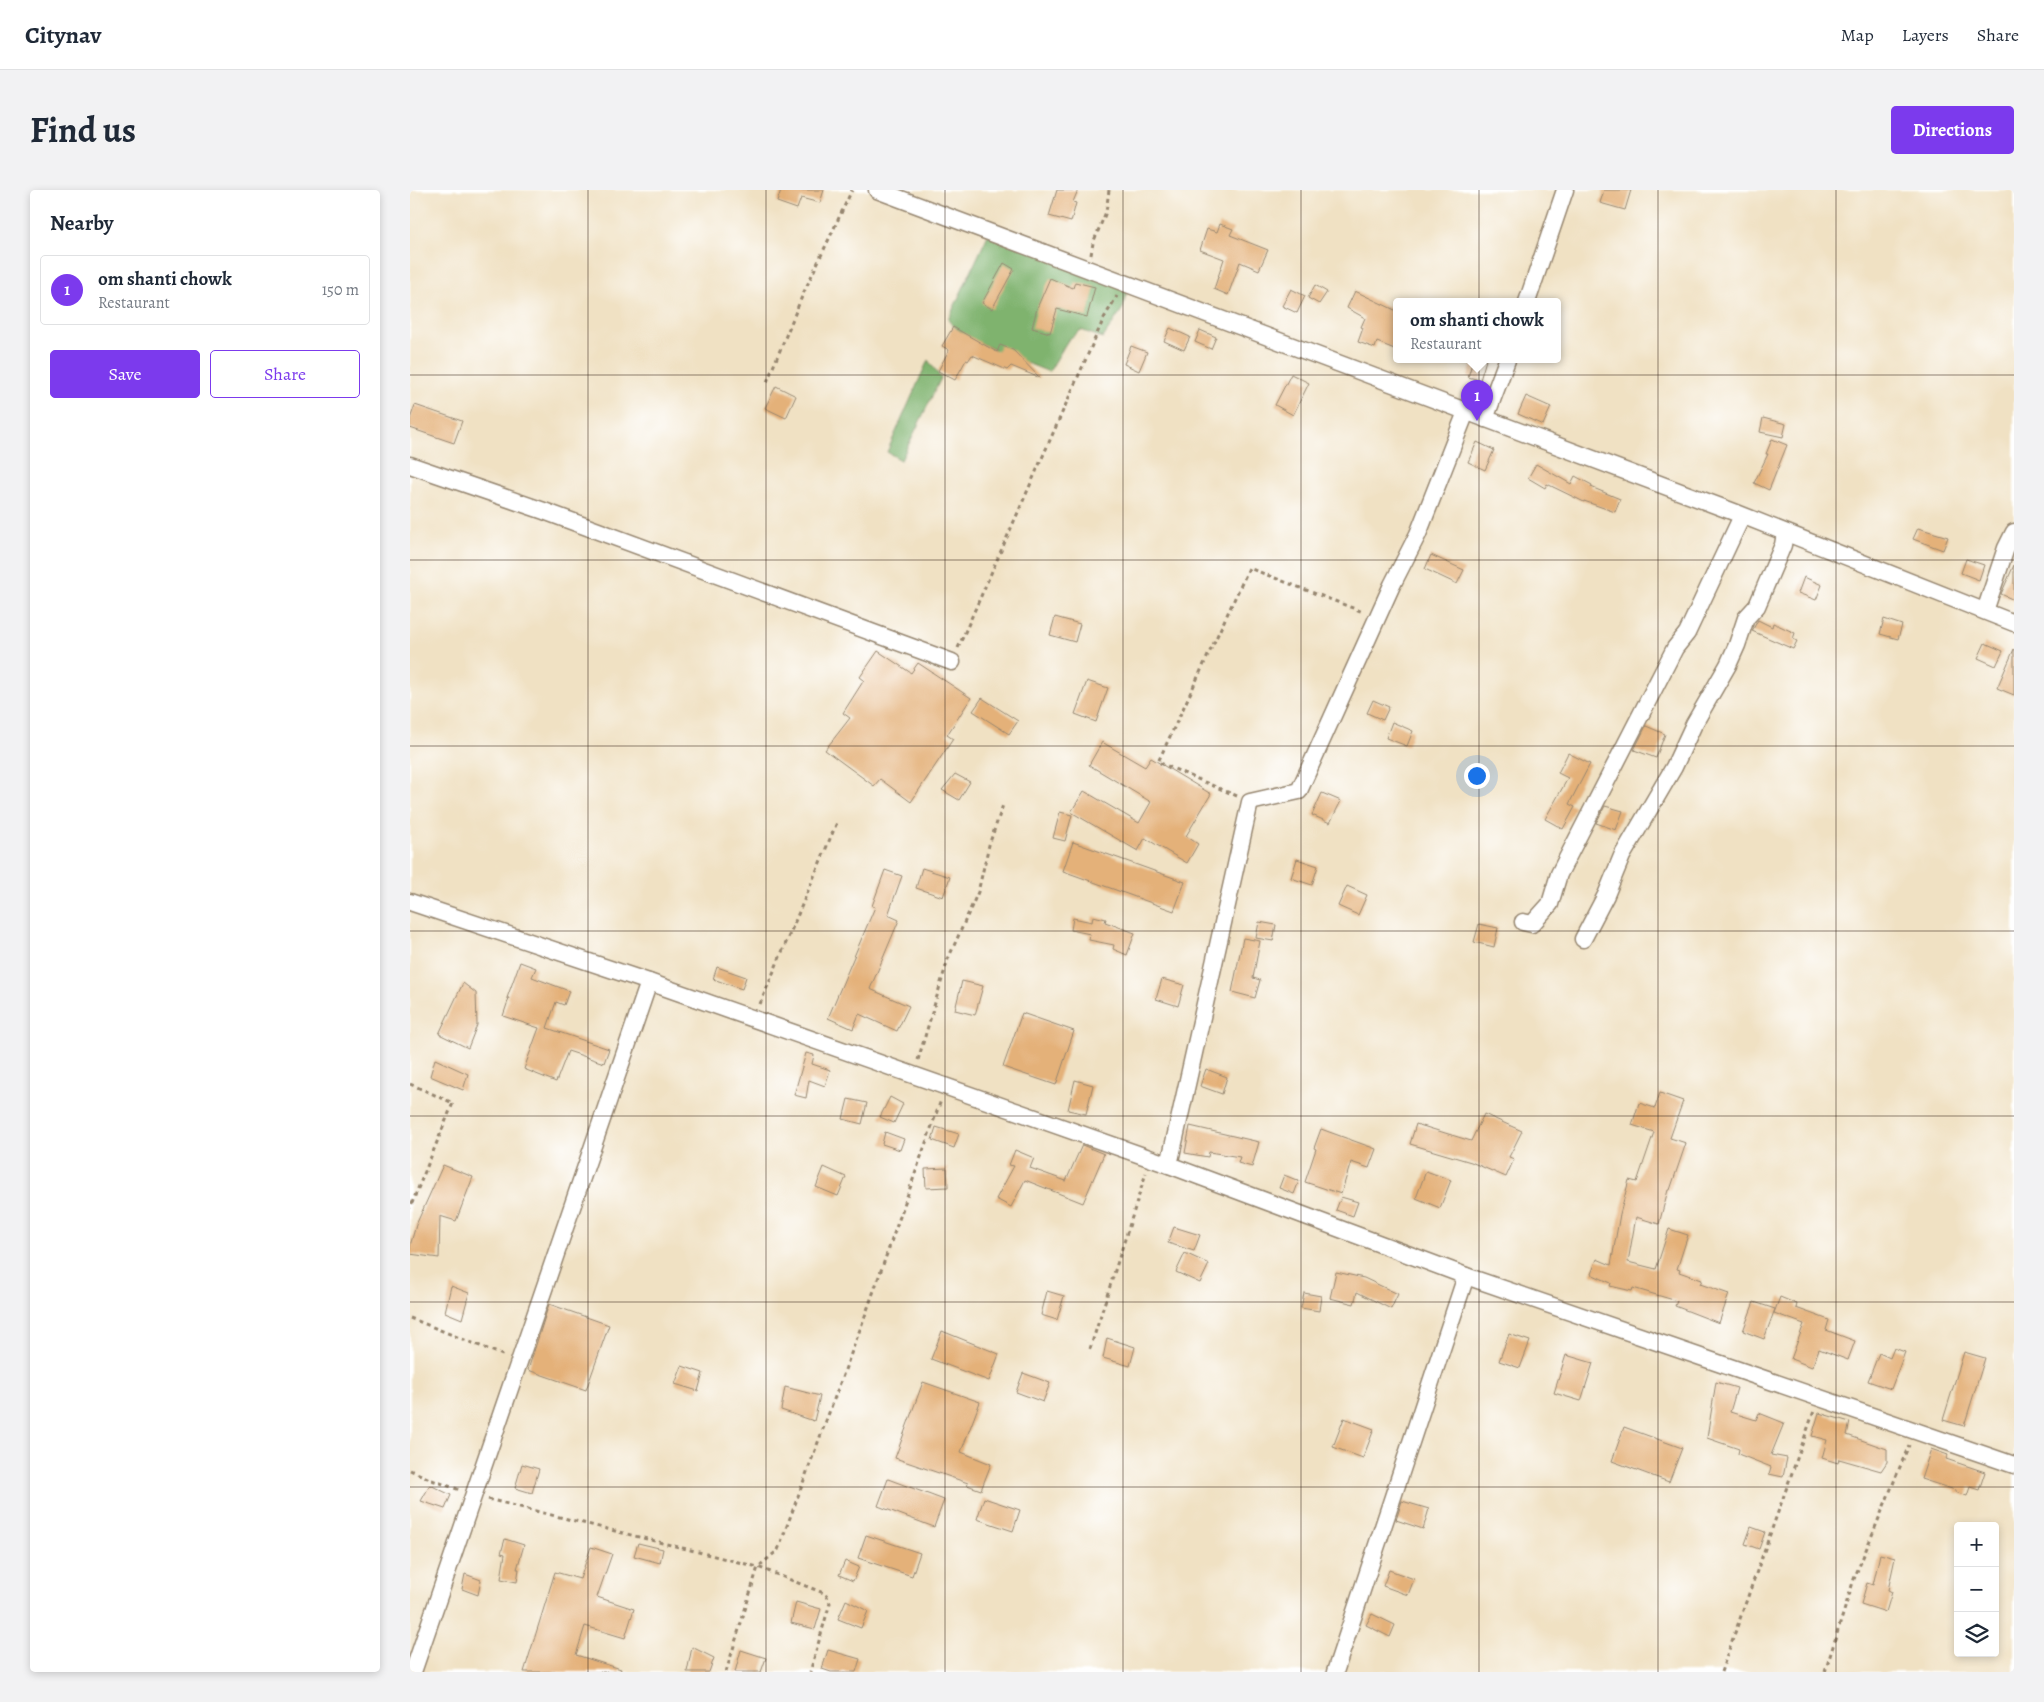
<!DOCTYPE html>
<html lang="en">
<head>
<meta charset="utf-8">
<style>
	body { margin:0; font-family:Alegreya,serif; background:#f2f2f3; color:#1f2937 }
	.controls { position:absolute; right:15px; bottom:15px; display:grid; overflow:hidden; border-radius:5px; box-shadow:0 2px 8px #0003 }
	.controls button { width:45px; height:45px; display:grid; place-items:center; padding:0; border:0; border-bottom:1px solid #e0e1e3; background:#fff; color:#1f2937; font:25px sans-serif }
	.you { position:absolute; left:1066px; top:585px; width:18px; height:18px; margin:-12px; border:4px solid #fff; border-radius:50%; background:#1a73e8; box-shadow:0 0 0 8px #1a73e833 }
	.badge { display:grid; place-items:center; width:32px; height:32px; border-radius:50%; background:#7c3aed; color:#fff; font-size:16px; font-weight:700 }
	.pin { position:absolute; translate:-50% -41px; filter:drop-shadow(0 1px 2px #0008) }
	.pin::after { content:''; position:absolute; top:26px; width:18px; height:15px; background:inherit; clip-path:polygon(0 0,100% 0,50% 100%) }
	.popup { position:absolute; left:983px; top:108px; width:168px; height:65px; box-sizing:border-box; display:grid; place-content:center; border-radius:5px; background:#fff; filter:drop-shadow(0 1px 4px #0005); font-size:16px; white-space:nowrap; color:#747a83 }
	.popup b { font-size:19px; color:#1f2937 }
	.popup::after { content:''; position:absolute; left:50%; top:100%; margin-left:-10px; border:10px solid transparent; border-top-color:#fff }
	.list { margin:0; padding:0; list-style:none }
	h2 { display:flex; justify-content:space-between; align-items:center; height:65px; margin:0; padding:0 20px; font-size:21px }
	h2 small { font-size:16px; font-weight:400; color:#747a83 }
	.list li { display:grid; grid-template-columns:32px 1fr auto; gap:15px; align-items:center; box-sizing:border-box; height:70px; margin:0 10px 10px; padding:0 10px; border:1px solid #e0e1e3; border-radius:5px }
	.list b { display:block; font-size:19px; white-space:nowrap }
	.list p { margin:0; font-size:16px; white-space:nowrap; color:#747a83 }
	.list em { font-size:16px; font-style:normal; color:#747a83 }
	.actions { display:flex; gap:10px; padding:15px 20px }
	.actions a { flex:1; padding:11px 0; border:1px solid #7c3aed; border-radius:5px; text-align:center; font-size:18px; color:#7c3aed }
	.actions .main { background:#7c3aed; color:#fff }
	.icon { flex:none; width:28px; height:28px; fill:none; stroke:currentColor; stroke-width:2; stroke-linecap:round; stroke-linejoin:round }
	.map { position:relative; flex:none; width:1604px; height:1482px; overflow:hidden; border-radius:5px }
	header { display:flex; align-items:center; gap:30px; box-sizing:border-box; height:70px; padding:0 25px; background:#fff; border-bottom:1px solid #e0e1e3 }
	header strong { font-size:24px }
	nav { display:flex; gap:28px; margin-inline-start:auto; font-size:18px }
	.intro { display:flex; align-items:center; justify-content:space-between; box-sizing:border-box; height:120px; padding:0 30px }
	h1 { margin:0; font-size:35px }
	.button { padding:12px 22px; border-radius:5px; background:#7c3aed; color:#fff; font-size:18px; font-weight:700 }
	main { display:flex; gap:30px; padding:0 30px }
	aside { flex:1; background:#fff; border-radius:5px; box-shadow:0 2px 8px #0003 }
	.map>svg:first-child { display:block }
	.forest { fill:#7fb36e; stroke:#5d6e46 }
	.building { fill:#e4b179 }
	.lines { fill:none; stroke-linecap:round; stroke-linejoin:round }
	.minor-casing { stroke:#968670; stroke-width:19 }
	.path { stroke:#968670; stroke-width:3; stroke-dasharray:4 4; stroke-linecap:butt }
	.minor { stroke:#fff; stroke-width:16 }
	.grid { fill:none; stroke:#3b2a1e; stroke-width:1; stroke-opacity:0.55 }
</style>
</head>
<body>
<header>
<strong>Citynav</strong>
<nav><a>Map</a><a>Layers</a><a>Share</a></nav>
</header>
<div class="intro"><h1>Find us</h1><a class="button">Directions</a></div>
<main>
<aside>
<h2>Nearby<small></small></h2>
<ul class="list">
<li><span class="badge">1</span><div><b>om shanti chowk</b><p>Restaurant</p></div><em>150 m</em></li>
</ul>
<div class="actions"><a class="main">Save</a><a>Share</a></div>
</aside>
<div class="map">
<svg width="1604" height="1482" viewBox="0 0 1604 1482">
	<rect width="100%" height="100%" fill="#fff"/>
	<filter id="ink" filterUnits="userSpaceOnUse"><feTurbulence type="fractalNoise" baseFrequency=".02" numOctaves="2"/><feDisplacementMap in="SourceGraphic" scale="10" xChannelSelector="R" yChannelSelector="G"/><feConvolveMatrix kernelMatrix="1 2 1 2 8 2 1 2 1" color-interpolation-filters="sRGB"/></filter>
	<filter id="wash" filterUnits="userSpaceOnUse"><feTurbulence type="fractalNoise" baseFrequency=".0096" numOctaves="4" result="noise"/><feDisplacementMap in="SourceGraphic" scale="20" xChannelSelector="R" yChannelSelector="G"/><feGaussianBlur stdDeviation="1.12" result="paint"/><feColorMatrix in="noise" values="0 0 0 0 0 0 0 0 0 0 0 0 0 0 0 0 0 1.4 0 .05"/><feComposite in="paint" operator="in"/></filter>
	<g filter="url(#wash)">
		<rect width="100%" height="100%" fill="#f0e1c3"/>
		<!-- forest -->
		<g class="forest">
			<path d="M578,45L718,97L713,118L693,148L671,140L658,150L639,182C611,170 557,153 538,130Z"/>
			<path d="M518,170L531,188L491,270L477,262Z"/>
		</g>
		<g id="blocks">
			<!-- building -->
			<g class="building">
				<path d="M371,0H414L410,13L391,8L387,19L367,12Z"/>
				<path d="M647,0H668L663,12L666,13L661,32L639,26Z"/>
				<path d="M1194,0H1221L1215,20L1190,13Z"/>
				<path d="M810,34L823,39L820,45L858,60L849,80L830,72L818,105L804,99L814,69L790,60L797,39L807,42Z"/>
				<path d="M594,73L604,79L582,119L572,113Z"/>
				<path d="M640,88L663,98L665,92L685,97L677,127L647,119L640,143L622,138L627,118Z"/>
				<path d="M905,95L917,102L909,114L898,108Z"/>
				<path d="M881,99L895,106L887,123L872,116Z"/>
				<path d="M945,101L987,121V160L967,152L965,158L948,152L953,138L951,137L955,128L937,118Z"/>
				<path d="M543,137L587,162L590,155L603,160L630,188L601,176L597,180L562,165L558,171L556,170L545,190L528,181L539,160L532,156Z"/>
				<path d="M760,138L780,147L774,160L754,151Z"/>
				<path d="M790,140L806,147L801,159L785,152Z"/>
				<path d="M721,156L737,162L729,181L714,174Z"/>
				<path d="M1063,170H1076L1070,190L1058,187Z"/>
				<path d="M881,184L899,193L883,225L865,215Z"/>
				<path d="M366,196L386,206L376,228L355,218Z"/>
				<path d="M1116,206L1141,217L1133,235L1108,224Z"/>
				<path d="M5,215L52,231L44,253L0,238V229Z"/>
				<path d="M1353,228L1376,234L1373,247L1350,242Z"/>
				<path d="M1362,249L1377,255L1359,300L1344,293L1358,264H1356Z"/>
				<path d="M1067,252L1084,260L1075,280L1058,272Z"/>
				<path d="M1126,274L1161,294L1165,286L1182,295L1181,297L1210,309L1205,322L1174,311V312L1137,294L1135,298L1118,288Z"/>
				<path d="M1508,338L1538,347L1533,360L1503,349Z"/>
				<path d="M1021,365L1054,380L1047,394L1015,379Z"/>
				<path d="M1556,369L1574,375L1569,390L1551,383Z"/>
				<path d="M1604,375V410L1591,404Z"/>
				<path d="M1394,387L1412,395L1406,410L1388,403Z"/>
				<path d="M645,427L670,434L665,452L640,445Z"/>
				<path d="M1474,429L1492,435L1488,449L1470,444Z"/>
				<path d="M1348,430L1362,437L1363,433L1385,443L1383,449L1387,451L1383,459L1342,441Z"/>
				<path d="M1575,453L1593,461L1586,476L1568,468Z"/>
				<path d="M1604,459V505L1587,498Z"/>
				<path d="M468,461L501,483L508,473L561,508L537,545L543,549L501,612L470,589L464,596L415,560L440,528L433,523L454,490L450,487Z"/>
				<path d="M677,491L698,498L686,532L665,524Z"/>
				<path d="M572,508L608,531L599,544L563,521Z"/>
				<path d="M963,510L979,517L973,530L957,523Z"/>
				<path d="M982,532L1003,541L997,556L976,548Z"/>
				<path d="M1236,536L1255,544L1246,568L1224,560Z"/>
				<path d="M692,552L735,577L741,568L801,604L776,646L788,654L777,673L735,648L728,661L661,622L674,601L729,633L741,612L679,575Z"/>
				<path d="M1158,563L1180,574L1159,614L1165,617L1153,639L1135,629L1158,588L1148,583Z"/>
				<path d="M545,584L560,592L549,610L532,600Z"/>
				<path d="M912,603L931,611L920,633L902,625Z"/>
				<path d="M1195,616L1213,621L1206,640L1186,633Z"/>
				<path d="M650,622L662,625L655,651L643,648Z"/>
				<path d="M663,652L775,692L764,721L653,681Z"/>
				<path d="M887,669L908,676L902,695L881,688Z"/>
				<path d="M512,678L540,687L533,707L506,698Z"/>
				<path d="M475,680L492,686L478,725L489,730L460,799L499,816L487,841L449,824L443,839L418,828L465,717L462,716Z"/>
				<path d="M937,696L957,705L948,725L928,716Z"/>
				<path d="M683,726L696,729L695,732L725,743L717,765L703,759L704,755L679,750L680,744L661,740L663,728L682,732Z"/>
				<path d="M849,732L866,735L863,751L846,748Z"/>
				<path d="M1069,734L1088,738L1084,757L1064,752Z"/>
				<path d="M833,748L850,751L843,788L850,790L845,808L822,802Z"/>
				<path d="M110,772L126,778L122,787L159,801L154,815L146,812L137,838L199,859L194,873L158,861L146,892L114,879L129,838L93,826L99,808H97Z"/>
				<path d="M307,777L336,787L332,799L303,789Z"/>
				<path d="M752,789L774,795L768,816L746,809Z"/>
				<path d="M552,791L573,796L565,825L545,820Z"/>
				<path d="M53,793L66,803L67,835L58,858L29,844Z"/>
				<path d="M612,823L664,841L646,895L593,877Z"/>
				<path d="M396,863L404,865L402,874L420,880L415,896L399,890L396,908L384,905Z"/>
				<path d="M25,869L58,884L53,900L20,886Z"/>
				<path d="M796,879L817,887L812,904L790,896Z"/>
				<path d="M665,890L683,895L676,924L658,920Z"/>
				<path d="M1250,903L1273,911L1260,948L1276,953L1260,1000H1258L1249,1034L1226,1027L1218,1072L1246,1079L1259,1039L1278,1045L1267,1079L1270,1080L1269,1082L1292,1090L1290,1094L1319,1104L1309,1133L1265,1116L1267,1111L1223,1098L1222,1101L1200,1096L1201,1093L1181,1084L1187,1069L1201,1075L1210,1024L1219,990L1227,992L1244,942L1222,935L1229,913L1245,918Z"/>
				<path d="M480,907L493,914L484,933L470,927Z"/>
				<path d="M438,909L457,913L452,934L433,929Z"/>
				<path d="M1074,924L1112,941L1099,967L1104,969L1096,987L1061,972L1000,954L1006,934L1061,951Z"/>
				<path d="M780,936L849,952L842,977L828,973L830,967L799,962L798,967L775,963Z"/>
				<path d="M526,937L549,944L544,958L522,950Z"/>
				<path d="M911,939L966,959L959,978L941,972L931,1004L895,992L906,959L904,958Z"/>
				<path d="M475,942L494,949L490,960L472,954Z"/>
				<path d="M672,955L694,964L673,1013L615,990L601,1017L586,1009L604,976L599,975L605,960L624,968L620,978L656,991Z"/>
				<path d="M33,975L63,987L46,1031L30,1026L29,1068L0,1064V1056L6,1035Z"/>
				<path d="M414,977L436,987L428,1006L406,997Z"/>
				<path d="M537,978L538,997L516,998L515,979Z"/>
				<path d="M1016,981L1041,990L1030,1018L1006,1008Z"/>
				<path d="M874,985L889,991L884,1004L869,998Z"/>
				<path d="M931,1007L948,1012L943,1026L926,1020Z"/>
				<path d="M764,1037L790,1045L784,1061L758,1053Z"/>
				<path d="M775,1063L799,1074L790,1093L766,1082Z"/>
				<path d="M926,1082L954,1088L988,1104L981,1119L947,1102L944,1114L920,1108Z"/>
				<path d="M41,1096L59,1103L52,1129L35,1122Z"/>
				<path d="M637,1101L654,1106L647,1130L631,1125Z"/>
				<path d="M894,1103L911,1106L909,1121L891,1118Z"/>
				<path d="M1370,1107L1387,1114L1386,1118L1419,1130L1416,1140L1445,1151L1438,1170L1409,1159L1402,1177L1381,1169L1394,1134L1364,1123Z"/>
				<path d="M1344,1112L1365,1119L1354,1149L1333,1141Z"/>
				<path d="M139,1114L199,1135L176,1200L118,1180Z"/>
				<path d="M532,1141L589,1164L579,1191L521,1169Z"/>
				<path d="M1099,1144L1120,1151L1110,1178L1089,1171Z"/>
				<path d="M697,1148L725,1157L720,1176L693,1168Z"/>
				<path d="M1484,1158L1495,1162L1481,1199L1458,1191L1469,1163L1480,1168Z"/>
				<path d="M1554,1162L1575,1168L1554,1236L1533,1230Z"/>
				<path d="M1156,1165L1183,1173L1171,1211L1144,1203Z"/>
				<path d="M272,1176L293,1183L288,1201L265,1194Z"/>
				<path d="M613,1183L640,1193L633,1212L606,1202Z"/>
				<path d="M513,1192L570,1212L551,1262L581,1274L571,1300L557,1295L558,1293L485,1268Z"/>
				<path d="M1306,1192L1327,1198L1320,1222L1346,1230L1349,1223L1374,1233L1361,1265L1377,1268L1373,1287L1359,1284L1361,1277L1328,1264L1329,1259L1297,1248Z"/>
				<path d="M375,1197L410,1206L404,1231L371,1220Z"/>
				<path d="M1409,1223L1440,1232L1437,1245L1477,1259V1272L1471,1281L1429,1269L1428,1273L1412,1268L1417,1250L1402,1246Z"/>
				<path d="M934,1228L964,1239L953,1268L923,1257Z"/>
				<path d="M1214,1237L1272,1258L1259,1292L1202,1271Z"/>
				<path d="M1521,1259L1538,1265L1536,1269L1575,1282L1569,1300L1560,1297L1557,1306L1545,1302V1300L1511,1289Z"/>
				<path d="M112,1274L129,1279L122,1303L105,1298Z"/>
				<path d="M478,1289L534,1310L524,1337L468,1316Z"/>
				<path d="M20,1295L41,1305L35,1319L11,1311Z"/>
				<path d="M574,1308L610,1320L603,1341L567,1329Z"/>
				<path d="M992,1311L1019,1319L1013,1339L986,1330Z"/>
				<path d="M1341,1337L1355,1342L1349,1359L1335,1354Z"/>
				<path d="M456,1345L510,1363L502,1386L448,1368Z"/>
				<path d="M95,1349L114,1355L107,1379H109L107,1392L91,1389L95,1364L91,1363Z"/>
				<path d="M228,1353L253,1359L250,1373L224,1366Z"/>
				<path d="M181,1357L202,1364L187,1407L224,1419L215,1448L175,1436L166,1465L211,1479L210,1482H114L145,1382L170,1389Z"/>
				<path d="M1470,1364L1485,1368L1478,1400L1482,1402L1476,1422L1451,1414L1457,1393L1463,1395Z"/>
				<path d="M435,1371L449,1377L443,1391L429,1385Z"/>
				<path d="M979,1380L1004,1389L998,1405L973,1396Z"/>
				<path d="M55,1384L71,1390L68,1405L52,1399Z"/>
				<path d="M436,1410L458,1421L451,1438L428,1429Z"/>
				<path d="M386,1412L411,1419L405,1439L381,1433Z"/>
				<path d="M962,1424L985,1435L980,1447L956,1435Z"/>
				<path d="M282,1457L304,1468L299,1482H277Z"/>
				<path d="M331,1460L356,1468L351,1482H325Z"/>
				<path d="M418,1460L450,1469L446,1482H421L412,1479Z"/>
			</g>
		</g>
	</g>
	<g filter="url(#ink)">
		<use href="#blocks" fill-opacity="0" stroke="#968670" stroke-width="1"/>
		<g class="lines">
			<defs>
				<g id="minor">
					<path d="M467,0L1324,322L1604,433"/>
					<path d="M1117,112L1155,0"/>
					<path d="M1075,229L1097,170"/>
					<path d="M0,275L134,321L542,472"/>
					<path d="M1575,421L1596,358L1604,342"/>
					<path d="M0,712L239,792L759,975L1056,1086L1604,1275"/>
					<path d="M1113,732L1122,734L1140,714L1149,684L1265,458L1277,443L1332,326"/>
					<path d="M1173,749L1196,705L1212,666L1264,577L1284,534L1318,475L1327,455L1336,428L1347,416L1373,355L1375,343"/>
					<path d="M759,975L840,612L889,601L982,395L1008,344L1056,222"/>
					<path d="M3,1482L239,792"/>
					<path d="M925,1482L1056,1086"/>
				</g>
			</defs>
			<!-- minor casing -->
			<use href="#minor" class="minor-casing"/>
			<!-- path -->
			<g class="path">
				<path d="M681,65L683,53L696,22L699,0"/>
				<path d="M357,192L393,104L442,0"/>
				<path d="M548,458L694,128L707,106"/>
				<path d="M827,606L748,572L839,378L953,422"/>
				<path d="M350,814L428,630"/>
				<path d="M508,870L538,769L568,702L579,655L593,615"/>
				<path d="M0,894L43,913L0,1018"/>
				<path d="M0,1128L95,1166"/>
				<path d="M680,1159L736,983"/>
				<path d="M0,1280L22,1290L50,1300"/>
				<path d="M78,1309L348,1377L416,1404L420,1413L400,1482"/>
				<path d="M316,1482L348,1377L368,1360L455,1126L531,910"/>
				<path d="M1311,1482L1404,1221"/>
				<path d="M1415,1482L1444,1389L1499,1255"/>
			</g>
			<!-- minor -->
			<use href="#minor" class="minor"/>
		</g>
	</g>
	<!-- grid -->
	<path class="grid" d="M178,0V1482M356,0V1482M535,0V1482M713,0V1482M891,0V1482M1069,0V1482M1248,0V1482M1426,0V1482M0,185H1604M0,370H1604M0,556H1604M0,741H1604M0,926H1604M0,1112H1604M0,1297H1604"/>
</svg>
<div class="controls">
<button>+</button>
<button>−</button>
<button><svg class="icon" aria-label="layers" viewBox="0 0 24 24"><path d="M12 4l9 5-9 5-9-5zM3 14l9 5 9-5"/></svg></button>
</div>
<div class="you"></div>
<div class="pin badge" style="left:1067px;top:231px">1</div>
<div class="popup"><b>om shanti chowk</b>Restaurant</div>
</div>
</main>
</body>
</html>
